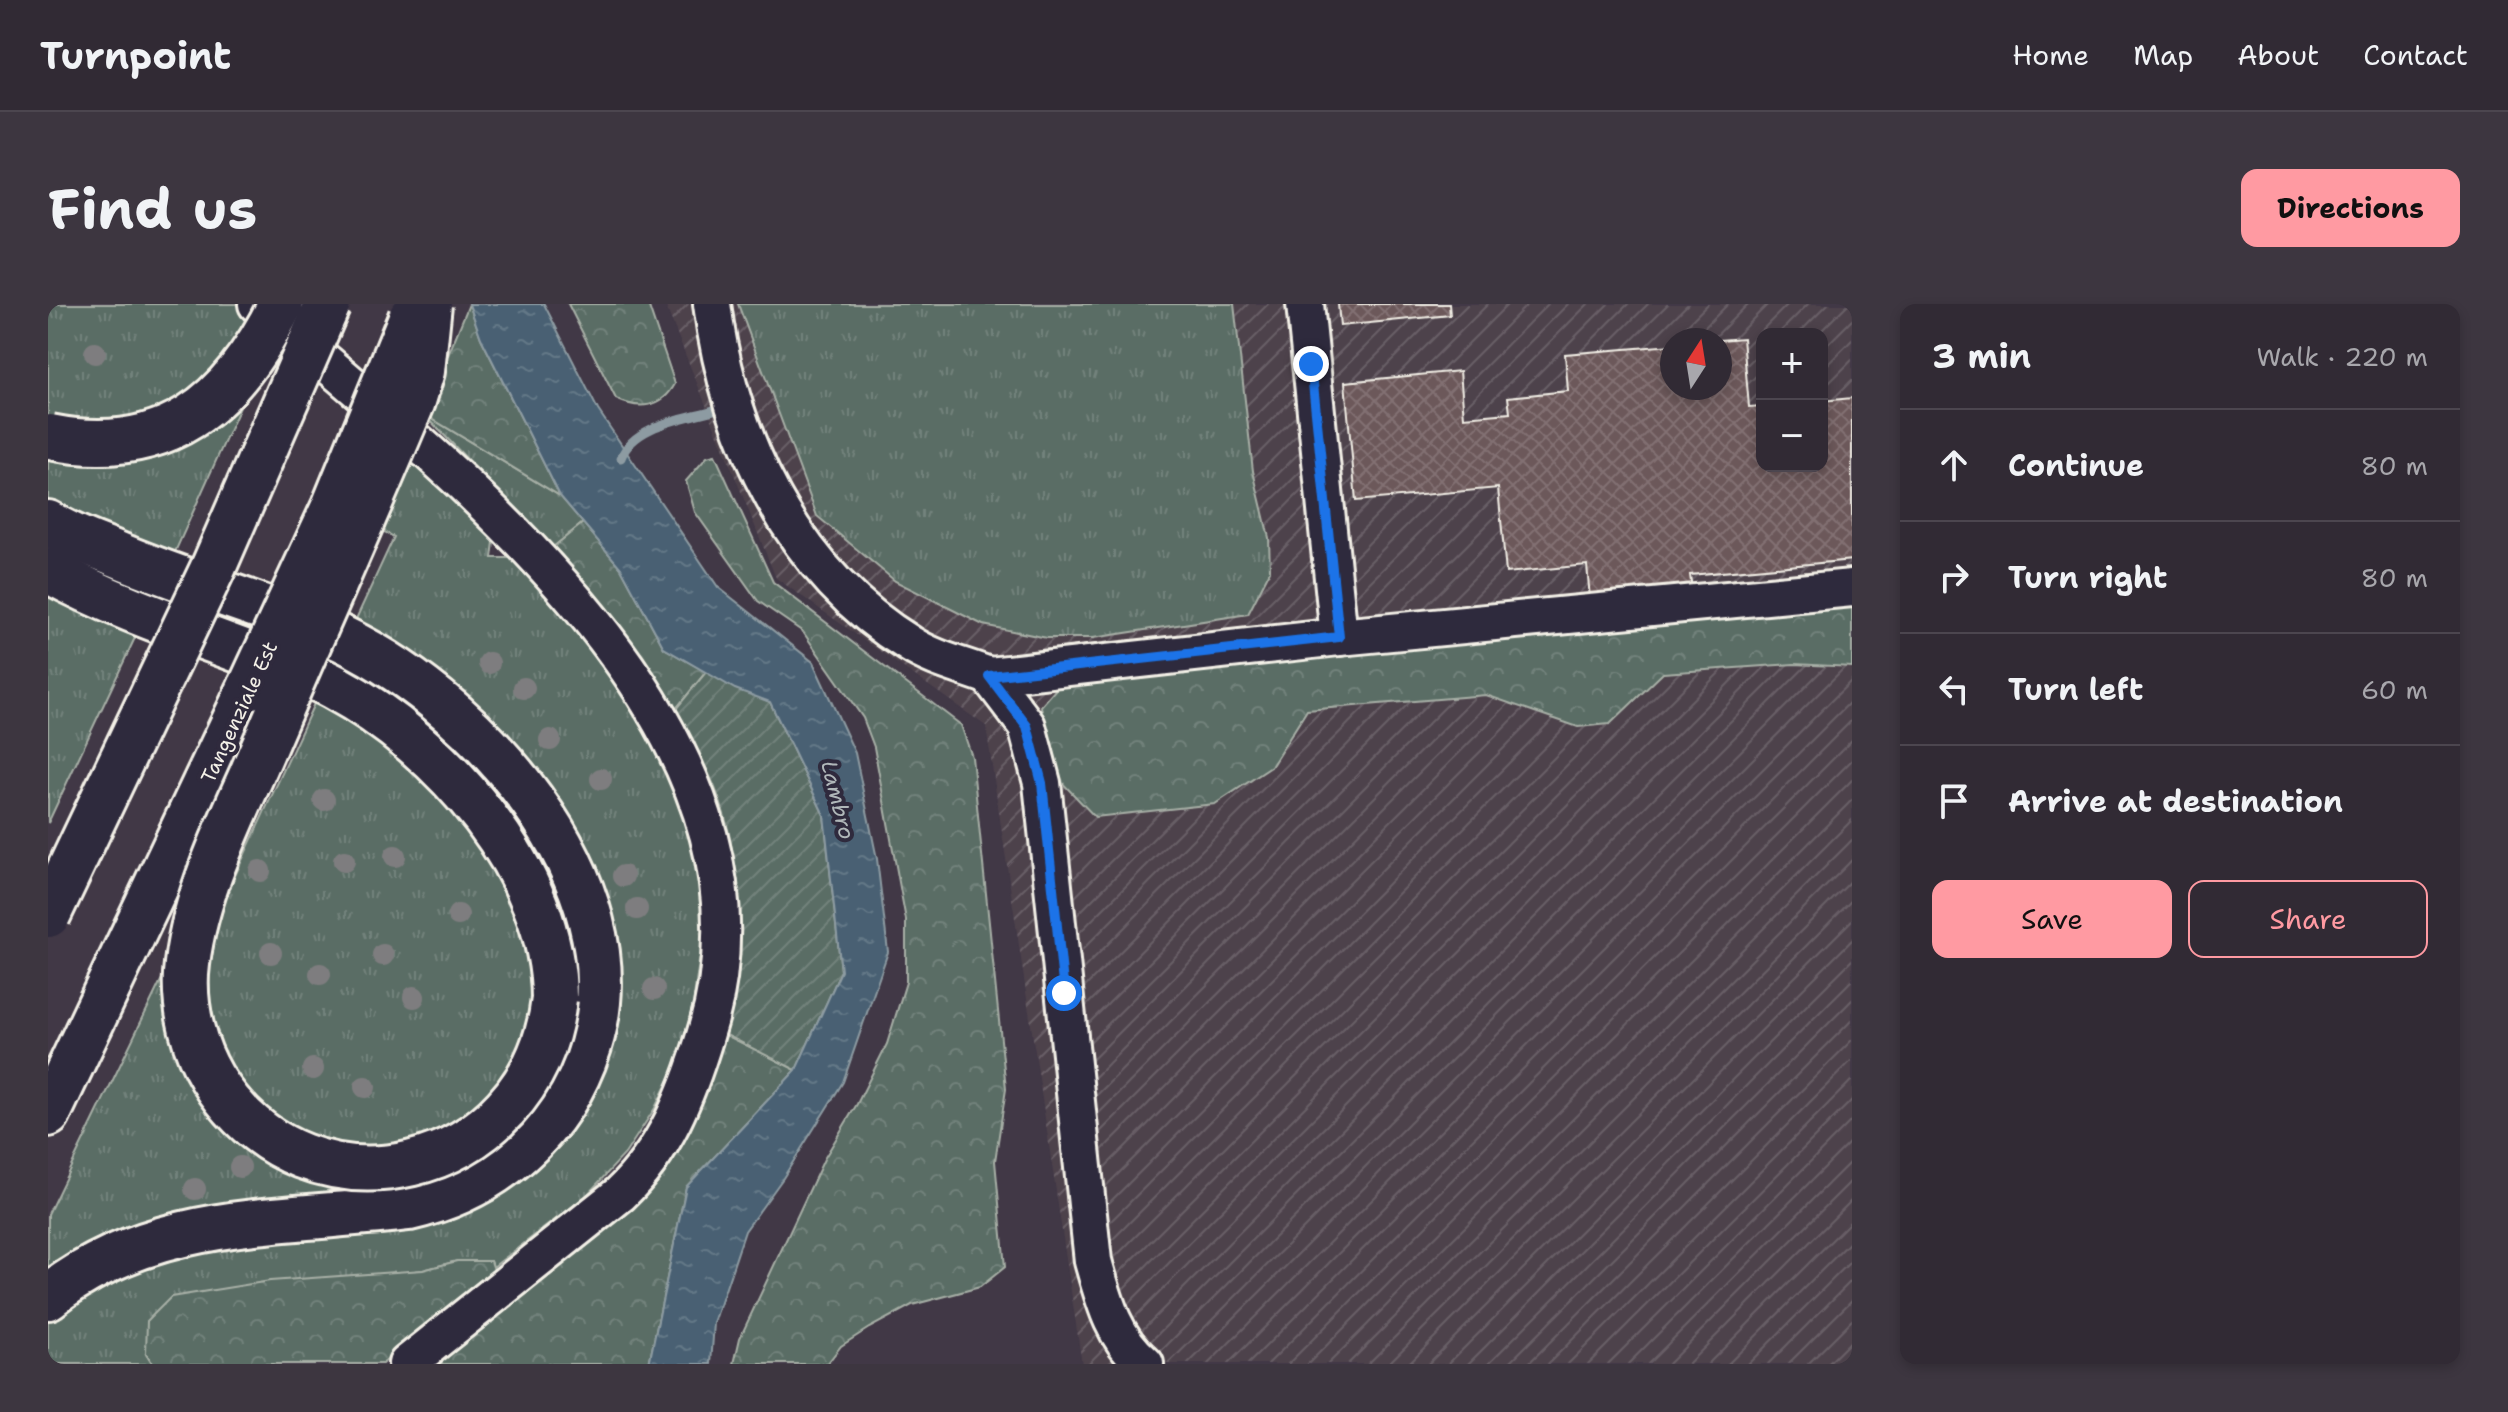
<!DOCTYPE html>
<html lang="en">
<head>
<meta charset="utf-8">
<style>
	body { margin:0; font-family:"Shantell Sans",sans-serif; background:#3d3640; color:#f1f3f6 }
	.controls { position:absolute; right:24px; top:24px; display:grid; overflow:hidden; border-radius:16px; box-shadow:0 4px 12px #0003 }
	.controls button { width:72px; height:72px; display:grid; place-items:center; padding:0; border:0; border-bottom:2px solid #4c464f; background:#312a34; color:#f1f3f6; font:40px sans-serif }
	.compass { position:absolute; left:1612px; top:24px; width:72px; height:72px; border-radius:50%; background:#312a34; box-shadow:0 4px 12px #0003; rotate:12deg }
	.stop { position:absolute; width:24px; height:24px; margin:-18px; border:6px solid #1a73e8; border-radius:50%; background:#fff }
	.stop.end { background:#1a73e8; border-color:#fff; box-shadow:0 2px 8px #0008 }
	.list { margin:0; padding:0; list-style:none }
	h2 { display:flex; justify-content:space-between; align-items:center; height:104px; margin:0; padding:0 32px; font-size:34px }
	h2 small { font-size:26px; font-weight:400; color:#a8a7ac }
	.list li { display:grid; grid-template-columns:52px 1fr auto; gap:24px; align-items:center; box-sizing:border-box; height:112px; padding:0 32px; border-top:2px solid #4c464f }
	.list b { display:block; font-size:30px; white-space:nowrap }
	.list em { font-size:26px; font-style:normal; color:#a8a7ac }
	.actions { display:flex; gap:16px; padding:24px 32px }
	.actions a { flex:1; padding:18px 0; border:2px solid #ff9aa2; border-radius:16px; text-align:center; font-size:28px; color:#ff9aa2 }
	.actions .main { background:#ff9aa2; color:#111 }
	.icon { flex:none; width:44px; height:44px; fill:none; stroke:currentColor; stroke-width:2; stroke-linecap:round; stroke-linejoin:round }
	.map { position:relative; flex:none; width:1804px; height:1060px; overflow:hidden; border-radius:16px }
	header { display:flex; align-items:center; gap:48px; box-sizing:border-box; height:112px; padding:0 40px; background:#312a34; border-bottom:2px solid #4c464f }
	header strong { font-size:38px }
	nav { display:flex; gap:44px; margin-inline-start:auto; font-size:28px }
	.intro { display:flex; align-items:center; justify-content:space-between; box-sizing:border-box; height:192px; padding:0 48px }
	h1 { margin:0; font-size:56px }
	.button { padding:20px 36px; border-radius:16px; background:#ff9aa2; color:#111; font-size:28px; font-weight:700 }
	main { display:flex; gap:48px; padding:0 48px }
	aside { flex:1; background:#312a34; border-radius:16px; box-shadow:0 4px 12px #0003 }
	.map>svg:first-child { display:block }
	.industrial { fill:url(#industrial-furrows); fill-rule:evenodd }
	.grass { fill:url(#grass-tufts); stroke:#a7afa6; stroke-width:2 }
	.forest { fill:url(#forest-crowns); stroke:#a7afa6; stroke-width:2 }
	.garden { fill:url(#garden-furrows); stroke:#a7afa6; stroke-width:2 }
	.water { fill:url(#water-ripples); stroke:#8d9ba2; stroke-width:2 }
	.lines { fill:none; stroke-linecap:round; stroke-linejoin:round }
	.stream { stroke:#8d9ba2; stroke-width:9 }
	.building { fill:url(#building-cross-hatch); stroke:#f4f1e8; stroke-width:2 }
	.minor-casing { stroke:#f4f1e8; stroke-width:42 }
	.highway-casing { stroke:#f4f1e8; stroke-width:50 }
	.minor { stroke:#2f2a3d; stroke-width:36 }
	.highway { stroke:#2f2a3d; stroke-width:44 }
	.highway-bridge-casing { stroke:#f4f1e8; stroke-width:50; stroke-linecap:butt }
	.highway-bridge { stroke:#2f2a3d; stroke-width:44 }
	.tree { fill:#7e7d7f }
	.route { stroke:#1a73e8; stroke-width:10 }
	.labels { text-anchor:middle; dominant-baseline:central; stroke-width:8; stroke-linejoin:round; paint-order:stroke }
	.street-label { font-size:20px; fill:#f4f1e8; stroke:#2f2a3d }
	.water-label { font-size:22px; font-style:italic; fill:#b0b7b9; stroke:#2f2a3d }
</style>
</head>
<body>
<header>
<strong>Turnpoint</strong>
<nav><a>Home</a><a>Map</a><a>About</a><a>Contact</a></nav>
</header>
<div class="intro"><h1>Find us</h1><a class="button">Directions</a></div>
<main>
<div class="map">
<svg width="1804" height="1060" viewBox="0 0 1804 1060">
	<defs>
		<pattern id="industrial-furrows" width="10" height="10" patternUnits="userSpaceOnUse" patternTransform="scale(2)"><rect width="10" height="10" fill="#4e424c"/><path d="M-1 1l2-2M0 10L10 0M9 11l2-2" fill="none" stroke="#685e66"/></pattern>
		<pattern id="grass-tufts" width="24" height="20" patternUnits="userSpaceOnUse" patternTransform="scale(2)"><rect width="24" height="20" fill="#5a6d65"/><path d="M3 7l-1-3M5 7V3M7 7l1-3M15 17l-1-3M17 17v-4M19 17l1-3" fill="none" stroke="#72827b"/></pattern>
		<pattern id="forest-crowns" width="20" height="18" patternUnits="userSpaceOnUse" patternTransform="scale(2)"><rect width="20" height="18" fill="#5a6d65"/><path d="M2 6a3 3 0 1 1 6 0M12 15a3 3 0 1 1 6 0" fill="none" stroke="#72827b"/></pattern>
		<pattern id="garden-furrows" width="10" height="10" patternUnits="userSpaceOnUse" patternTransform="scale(2)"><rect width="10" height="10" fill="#5a6d65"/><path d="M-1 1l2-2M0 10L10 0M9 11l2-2" fill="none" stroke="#72827b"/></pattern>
		<pattern id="water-ripples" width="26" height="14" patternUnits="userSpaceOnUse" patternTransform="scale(2)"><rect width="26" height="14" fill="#496173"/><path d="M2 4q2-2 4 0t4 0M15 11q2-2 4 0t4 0" fill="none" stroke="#647887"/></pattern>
		<pattern id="building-cross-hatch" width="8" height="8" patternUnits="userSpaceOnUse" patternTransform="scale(2)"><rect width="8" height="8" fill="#6c585a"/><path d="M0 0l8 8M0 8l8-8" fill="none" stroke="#827072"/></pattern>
	</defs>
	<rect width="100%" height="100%" fill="#413846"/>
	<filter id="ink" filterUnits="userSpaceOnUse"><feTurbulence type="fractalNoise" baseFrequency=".0125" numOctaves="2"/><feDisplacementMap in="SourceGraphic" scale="16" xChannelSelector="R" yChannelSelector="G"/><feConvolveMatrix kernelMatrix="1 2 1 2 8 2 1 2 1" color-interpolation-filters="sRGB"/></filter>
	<g filter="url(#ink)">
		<!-- industrial -->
		<path class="industrial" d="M617,0H1804V1060H1034L938,422L728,274ZM1714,30H1774V162H1714ZM1624,36H1672V84H1624Z"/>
		<!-- grass -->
		<g class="grass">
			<path d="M0,0H190L210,18L117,114L0,119Z"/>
			<path d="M690,0H1186L1205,167L1221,234L1222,267L1200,310L1045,334H999L935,321L847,277L769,212Z"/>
			<path d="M197,92L123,257L0,205V149L141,137L168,121Z"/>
			<path d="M376,110L512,192L535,219L504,244Z"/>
			<path d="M365,150L447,230L444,254H467L569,369L634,488L657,585L655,630L643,714L627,763L607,804L577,850L538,892L445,963L443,957H409L375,966L320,972L98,1049L105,1060H0V1016L40,985L136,944L356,921L530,808L539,568L302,328L346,233L331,225Z"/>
			<path d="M0,284L93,321L0,519Z"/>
			<path d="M287,350C318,369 350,388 377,411C476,495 586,638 513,773C488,819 451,858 401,877C333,904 251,897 179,904C113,911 55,939 0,974V910L122,658C124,684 123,711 129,736C142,786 174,828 216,855C352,942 537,839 522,675C518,632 501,592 479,556C445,500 401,448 348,408C328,392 303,381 281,368Z"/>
			<path d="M270,391L322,422L439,539L497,684L453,798L342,858L209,814L155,718L161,637L179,589Z"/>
		</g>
		<!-- forest -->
		<g class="forest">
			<path d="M421,0L433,34L512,192L376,110Z"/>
			<path d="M520,0H600L627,80C614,104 591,106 568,95Z"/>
			<path d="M667,151L725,278L913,421L924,453L958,785L947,857L957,963L932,983L864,1001L821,1024L793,1042L779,1060H686L692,1034L776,855L809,800L839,740L858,678V616L826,443L815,414L755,328L710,297L647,208L638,177L659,153Z"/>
			<path d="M535,219L573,264L616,344L658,368L623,411L551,301L504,244Z"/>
			<path d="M1804,303V363L1746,360L1615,369L1562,420L1530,423L1438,391L1259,406L1223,463L1167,500L1047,513L1003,467L993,402L1014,378Z"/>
			<path d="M676,730L748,766L638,883L601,1060H379L656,786Z"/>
			<path d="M409,957H443L447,969L334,1060H105L98,1049L99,1017L123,993L222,977L375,966Z"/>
		</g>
		<!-- garden -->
		<path class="garden" d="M658,368L722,398L776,511L793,667L748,766L676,730C691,643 700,551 660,468C651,448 635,430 623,411Z"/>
		<!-- water -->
		<path class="water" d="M421,0H496L550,106L670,283L765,358L807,449L829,555L840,648L795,778L735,874L697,927L666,1019L663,1060H601L638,883L748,766L793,667L776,511L722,398L687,385L616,344L573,264L512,192L433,34Z"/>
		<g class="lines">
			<!-- stream -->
			<path class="stream" d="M573,154C586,120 637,115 669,105"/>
		</g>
		<!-- building -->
		<g class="building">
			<path d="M1290,0H1401L1402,11L1292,22Z"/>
			<path d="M1695,34L1701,103L1714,102V162H1774V97L1804,94V256L1642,271L1644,285L1542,295L1539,261L1458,269L1450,184L1308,197L1297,78L1412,67L1416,113L1462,109L1460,93L1520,87L1517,50L1624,41V84H1672V36Z"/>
		</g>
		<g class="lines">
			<defs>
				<g id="minor">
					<path d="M209,0C408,172 752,427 657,732C639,791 617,847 572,890L359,1060"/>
					<path d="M664,0C681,133 744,268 862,340C885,355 915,362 941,372"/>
					<path d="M1257,0L1291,333"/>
					<path d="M1097,1060C1065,1034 1056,996 1045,957L994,479L979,422L941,372L1291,333L1804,284"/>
				</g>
				<g id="highway">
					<path d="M0,219C22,233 47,241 71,251C140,280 213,300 282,329C423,390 594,577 541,742C514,826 446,885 361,904C236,919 105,909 0,993"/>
					<path d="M0,266C67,303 141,327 212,354C236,363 263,370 286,383C394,441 506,567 506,695"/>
					<path d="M0,810L203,382"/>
				</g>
			</defs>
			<!-- minor casing -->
			<use href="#minor" class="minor-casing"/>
			<!-- highway casing -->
			<use href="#highway" class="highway-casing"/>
			<!-- minor -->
			<use href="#minor" class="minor"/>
			<!-- highway -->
			<use href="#highway" class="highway"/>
			<defs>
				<g id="highway-bridge">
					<path d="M381,0L374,67L365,97C316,215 264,330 214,447C184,517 144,593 138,670C136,706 146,744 164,774C259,929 486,873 506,695"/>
					<path d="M2,133C117,156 184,100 233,0"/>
					<path d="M203,382L286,203L363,14"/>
					<path d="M0,611L166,262L280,0"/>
				</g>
			</defs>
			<!-- highway-bridge casing -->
			<use href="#highway-bridge" class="highway-bridge-casing"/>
			<!-- highway-bridge -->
			<use href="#highway-bridge" class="highway-bridge"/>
		</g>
		<!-- trees -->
		<g class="tree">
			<circle cx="47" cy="49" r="11"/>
			<circle cx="441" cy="359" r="11"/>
			<circle cx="476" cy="384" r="11"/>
			<circle cx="502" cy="436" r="11"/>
			<circle cx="553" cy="475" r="11"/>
			<circle cx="276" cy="496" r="11"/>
			<circle cx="347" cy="552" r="11"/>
			<circle cx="296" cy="557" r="11"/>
			<circle cx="212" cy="567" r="11"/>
			<circle cx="575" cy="572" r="11"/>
			<circle cx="589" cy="605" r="11"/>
			<circle cx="410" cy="611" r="11"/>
			<circle cx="223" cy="649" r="11"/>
			<circle cx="335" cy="651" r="11"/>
			<circle cx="272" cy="670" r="11"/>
			<circle cx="606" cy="685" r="11"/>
			<circle cx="366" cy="693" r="11"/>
			<circle cx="265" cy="765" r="11"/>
			<circle cx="317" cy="783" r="11"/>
			<circle cx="192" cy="863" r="11"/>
			<circle cx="147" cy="885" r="11"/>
		</g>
	</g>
	<g class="lines" filter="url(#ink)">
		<!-- route -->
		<path class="route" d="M1016,689L994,479L979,422L941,372L1291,333L1263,60"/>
	</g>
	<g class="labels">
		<!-- street labels -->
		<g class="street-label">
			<text transform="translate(191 408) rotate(-65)">Tangenziale Est</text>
		</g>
		<!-- water labels -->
		<g class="water-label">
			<text transform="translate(790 496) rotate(76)">Lambro</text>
		</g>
	</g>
</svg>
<div class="controls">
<button>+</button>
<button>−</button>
</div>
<svg class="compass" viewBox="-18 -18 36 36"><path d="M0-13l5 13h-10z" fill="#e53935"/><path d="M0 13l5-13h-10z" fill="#a8a7ac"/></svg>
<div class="stop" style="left:1016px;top:689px"></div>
<div class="stop end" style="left:1263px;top:60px"></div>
</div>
<aside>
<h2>3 min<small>Walk · 220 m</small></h2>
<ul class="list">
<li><svg class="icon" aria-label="ahead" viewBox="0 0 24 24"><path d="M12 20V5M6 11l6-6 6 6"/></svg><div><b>Continue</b></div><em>80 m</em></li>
<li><svg class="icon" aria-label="right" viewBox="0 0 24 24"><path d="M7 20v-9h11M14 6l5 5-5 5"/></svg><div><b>Turn right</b></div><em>80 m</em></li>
<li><svg class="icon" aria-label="left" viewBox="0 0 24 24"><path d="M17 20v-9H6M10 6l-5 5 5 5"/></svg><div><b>Turn left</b></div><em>60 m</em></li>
<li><svg class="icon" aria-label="arrive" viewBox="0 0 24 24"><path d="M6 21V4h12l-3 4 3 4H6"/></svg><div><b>Arrive at destination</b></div></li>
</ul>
<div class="actions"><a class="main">Save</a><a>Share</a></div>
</aside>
</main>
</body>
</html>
